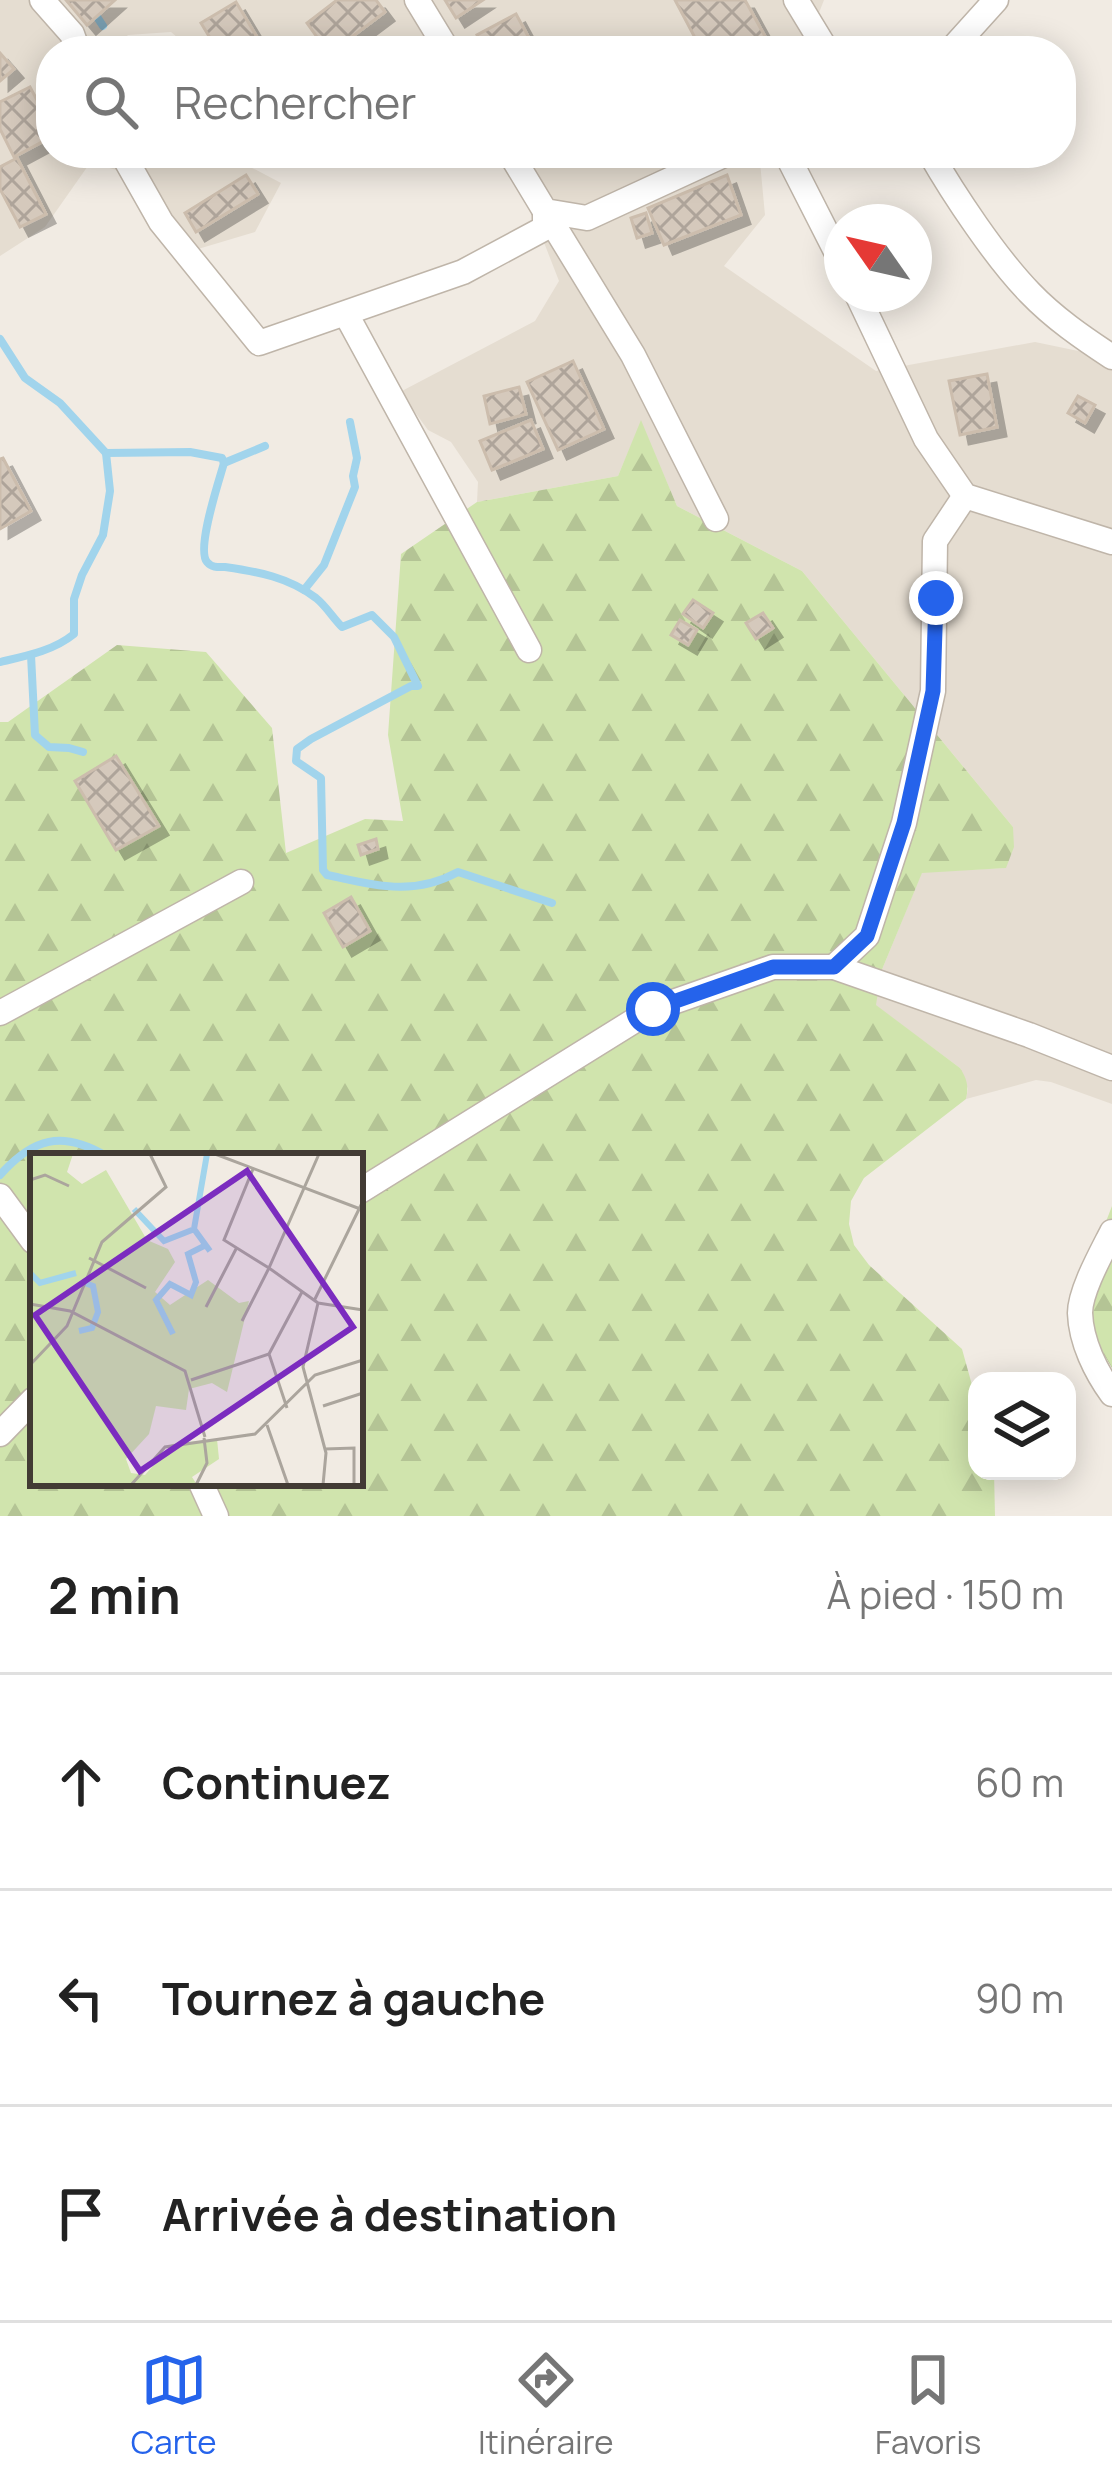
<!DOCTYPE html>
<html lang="fr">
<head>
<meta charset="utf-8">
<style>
	body { margin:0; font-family:Manrope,sans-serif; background:#f6f6f6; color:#222 }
	.controls { position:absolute; right:36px; bottom:36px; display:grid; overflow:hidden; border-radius:24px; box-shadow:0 6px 30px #0003 }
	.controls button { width:108px; height:108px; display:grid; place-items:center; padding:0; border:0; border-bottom:3px solid #e0e0e0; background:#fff; color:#222; font:60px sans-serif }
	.compass { position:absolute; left:824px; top:204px; width:108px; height:108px; border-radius:50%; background:#fff; box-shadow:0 6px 30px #0003; rotate:304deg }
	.stop { position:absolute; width:36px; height:36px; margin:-27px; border:9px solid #2563eb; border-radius:50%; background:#fff }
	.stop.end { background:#2563eb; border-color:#fff; box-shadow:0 3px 12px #0008 }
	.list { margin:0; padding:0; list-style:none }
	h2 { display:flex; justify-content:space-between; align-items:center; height:156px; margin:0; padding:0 48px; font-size:51px }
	h2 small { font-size:39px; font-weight:400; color:#767676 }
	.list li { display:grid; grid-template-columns:78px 1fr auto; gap:36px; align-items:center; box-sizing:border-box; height:216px; padding:0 48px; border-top:3px solid #e0e0e0 }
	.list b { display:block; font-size:45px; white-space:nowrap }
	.list em { font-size:39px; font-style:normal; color:#767676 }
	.icon { flex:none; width:66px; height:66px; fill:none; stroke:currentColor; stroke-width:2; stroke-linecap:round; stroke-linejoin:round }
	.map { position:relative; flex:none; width:1112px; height:1516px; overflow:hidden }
	.search { position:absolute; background:#fff; box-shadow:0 6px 30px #0003; left:36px; right:36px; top:36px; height:132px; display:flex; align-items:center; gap:30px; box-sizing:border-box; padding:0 42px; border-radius:48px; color:#767676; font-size:45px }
	.sheet { height:804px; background:#fff }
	nav { display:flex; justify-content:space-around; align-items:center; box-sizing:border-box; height:168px; border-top:3px solid #e0e0e0; background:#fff; font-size:33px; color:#767676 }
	nav a { display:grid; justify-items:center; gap:6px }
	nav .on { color:#2563eb }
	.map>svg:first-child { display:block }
	.residential { fill:#e5ddd1 }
	.forest { fill:url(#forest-firs); fill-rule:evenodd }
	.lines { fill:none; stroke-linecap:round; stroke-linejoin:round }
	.stream { stroke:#a1d4ec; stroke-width:8 }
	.building { fill:url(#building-cross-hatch); stroke:#ccbdad; stroke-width:3; filter:url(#shadow) }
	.minor-casing { stroke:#bfb5a9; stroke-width:27 }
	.minor { stroke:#fff; stroke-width:24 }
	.route { stroke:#2563eb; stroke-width:15 }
	.inset-river { fill:none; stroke:#a1d4ec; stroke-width:6 }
	.inset-road { fill:none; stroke:#aba59d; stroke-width:3 }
	.view { fill:#7b2cbf; fill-opacity:0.15; stroke:#7b2cbf; stroke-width:6 }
	.inset-edge { fill:none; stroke:#423b34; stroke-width:6 }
</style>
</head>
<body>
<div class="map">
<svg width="1112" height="1516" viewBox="0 0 1112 1516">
	<defs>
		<pattern id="forest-firs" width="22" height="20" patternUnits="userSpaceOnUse" patternTransform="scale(3)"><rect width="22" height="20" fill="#d0e4ad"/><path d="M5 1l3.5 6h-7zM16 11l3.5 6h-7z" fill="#b4c495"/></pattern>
		<pattern id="building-cross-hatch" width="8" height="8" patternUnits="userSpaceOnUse" patternTransform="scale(3)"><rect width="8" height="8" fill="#d5c9bc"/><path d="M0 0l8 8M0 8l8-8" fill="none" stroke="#aea49a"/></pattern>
		<filter id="shadow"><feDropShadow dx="9" dy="9" stdDeviation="0" flood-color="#0004"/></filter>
	</defs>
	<rect width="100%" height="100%" fill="#f1ebe3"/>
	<!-- residential -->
	<g class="residential">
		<path d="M0,0H824L804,51H193L171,32L128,35L111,51H51V153H180L239,161L281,183L255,232L188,252L132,174L90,163L45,227L0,256Z"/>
		<path d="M498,153H764L760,162L765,215L724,266L876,371L1035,342L1112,358V1104L1051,1082L1036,1080L966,1099L968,1089L960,1068L875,1005L881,972L922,872L1005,868L1013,827L802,571L677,506L641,422L618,476L477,502L478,482L451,442L428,430L400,392L535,321L559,281L520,181Z"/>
	</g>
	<!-- forest -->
	<g class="forest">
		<path d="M641,420L677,506L802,571L1013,827L1014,847L1006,868L922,873L881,972L876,1005L960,1068C967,1079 969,1086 966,1099L864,1178L851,1201L849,1224L854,1245L869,1265L962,1349L977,1403V1471H994L995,1516H0V722H8L117,645L206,652L272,728L286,853L365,819L403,821L388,735L401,554L477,502L618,476ZM33,1156H360V1483H33Z"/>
		<path d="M1112,1206V1368L1083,1319L1087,1271Z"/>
	</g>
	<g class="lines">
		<!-- stream -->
		<g class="stream">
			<path d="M86,0L103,26"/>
			<path d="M0,339L25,378L60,403L106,453L110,491L103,535L82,575L74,599V634C53,651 26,656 0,662"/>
			<path d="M106,453L190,452L222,458L224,463"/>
			<path d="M224,463C219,481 196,549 207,562C212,568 219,567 225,567C259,572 288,577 316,598C326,606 333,618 342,627L372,615L394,637L418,686H411L311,739L297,749L296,761L321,778L323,870L327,875C375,885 412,897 458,872L552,903"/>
			<path d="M224,463L265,446"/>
			<path d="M304,590L324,565L355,487L353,476L357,458L350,422"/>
			<path d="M31,655L35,735L49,747L69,748L83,752"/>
			<path d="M0,1175C33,1138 62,1130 106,1156"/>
		</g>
	</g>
	<!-- building -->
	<g class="building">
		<path d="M66,0H115L87,25Z"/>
		<path d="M337,0H376L385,12L333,51H327L307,23Z"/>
		<path d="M445,0H483L456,18Z"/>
		<path d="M675,0H745L773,51H702Z"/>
		<path d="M236,2L263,47L257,51H218L201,23Z"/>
		<path d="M516,14L536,51H485L477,35Z"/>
		<path d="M0,53L14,69L0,81Z"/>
		<path d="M30,87L51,126V137L14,157L0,129V102Z"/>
		<path d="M17,158L46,214L20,227L0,189V167Z"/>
		<path d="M246,175L258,194L196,232L185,213Z"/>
		<path d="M727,175L741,215L664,245L648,208Z"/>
		<path d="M646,213L652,233L637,238L631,218Z"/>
		<path d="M573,361L604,429L558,450L527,382Z"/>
		<path d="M987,374L997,427L960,435L949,381Z"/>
		<path d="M519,387L526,414L490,424L484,396Z"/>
		<path d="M1078,396L1095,405L1085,423L1068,413Z"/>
		<path d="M531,420L543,449L492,470L480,441Z"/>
		<path d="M3,458L31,511L0,529V459Z"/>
		<path d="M693,600L713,613L703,628L683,614Z"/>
		<path d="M763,613L773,628L756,639L746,623Z"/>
		<path d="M680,620L697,630L688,645L671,635Z"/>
		<path d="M116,756L159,826L116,850L75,781Z"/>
		<path d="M376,839L378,849L361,855L358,845Z"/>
		<path d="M351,897L370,931L343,947L324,913Z"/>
	</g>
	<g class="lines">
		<defs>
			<g id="minor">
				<path d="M42,0L72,34L78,51"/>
				<path d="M417,0L448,51"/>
				<path d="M796,0L827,51"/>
				<path d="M950,51L996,0"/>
				<path d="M122,153L161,222L259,343L463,272L545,228V211"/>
				<path d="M510,153L545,211L587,218L728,153"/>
				<path d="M786,153L842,263"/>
				<path d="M930,153C954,195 996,258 1030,293C1054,318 1083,338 1112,357"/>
				<path d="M545,211L633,355L716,519"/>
				<path d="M857,294L926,439L965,496L1112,542"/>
				<path d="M346,314L529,650"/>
				<path d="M834,967L867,936L904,823L933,691L935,541L965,496"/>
				<path d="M0,1013L241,882"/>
				<path d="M360,1191L653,1009L773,967H834L1029,1035L1112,1068"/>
				<path d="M0,1196L33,1241"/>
				<path d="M1112,1232C1102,1252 1080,1291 1080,1313C1081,1342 1096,1372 1112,1394"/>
				<path d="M0,1434L33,1400"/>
				<path d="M201,1483L216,1516"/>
			</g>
		</defs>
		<!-- minor casing -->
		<use href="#minor" class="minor-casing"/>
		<!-- minor -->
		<use href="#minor" class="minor"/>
	</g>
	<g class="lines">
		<!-- route -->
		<path class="route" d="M653,1009L773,967H834L867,936L904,823L933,691L936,598"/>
	</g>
	<!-- overview -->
	<g transform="translate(30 1153)">
		<rect width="333" height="333" fill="#f1ebe3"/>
		<path d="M0,1H43L37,19L52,31L76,17L117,87L138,96L145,109L125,139L140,152L178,127L209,150L219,148L197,239L182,230L159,236L156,257L126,253L119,281L96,306L101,320L115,322L142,291L187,286L189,306L162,324L167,332H0Z" fill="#d0e4ad"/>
		<path class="inset-river" d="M177,1L164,76L180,98M104,56L134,88L162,77M0,120L10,130L46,120M49,178L62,175L68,159L63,133L52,129M143,181L126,147L140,131L161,142L166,129L158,101L174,93"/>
		<path class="inset-road" d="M185,1L333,57M289,1L239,115L288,150L273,214L296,300L293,332M0,27L15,22L39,33M59,105L116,135M285,146L333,48M288,150L333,157M0,151L40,158L155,218L175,284M176,154L206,96M212,168L239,115L194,87L223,16M0,212L37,173L72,89L136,34L120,1M161,227L239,201M293,253L333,240M257,255L239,201L272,139M237,272L258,332M295,296L324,295V332M101,332L135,294L225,281L285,222L333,207M166,332L177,310L174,285"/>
		<path class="view" d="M217,18L323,174L110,318L5,162Z"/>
		<rect width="333" height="333" class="inset-edge"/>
	</g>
</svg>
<div class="controls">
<button><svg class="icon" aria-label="layers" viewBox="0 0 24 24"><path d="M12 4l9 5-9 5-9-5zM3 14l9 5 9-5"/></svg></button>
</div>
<svg class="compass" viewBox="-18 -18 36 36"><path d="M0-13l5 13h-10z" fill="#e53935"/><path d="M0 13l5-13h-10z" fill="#767676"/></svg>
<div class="stop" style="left:653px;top:1009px"></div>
<div class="stop end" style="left:936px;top:598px"></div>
<div class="search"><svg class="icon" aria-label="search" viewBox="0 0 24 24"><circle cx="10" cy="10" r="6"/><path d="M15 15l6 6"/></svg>Rechercher</div>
</div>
<section class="sheet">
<h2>2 min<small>À pied · 150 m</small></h2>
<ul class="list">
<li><svg class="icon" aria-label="ahead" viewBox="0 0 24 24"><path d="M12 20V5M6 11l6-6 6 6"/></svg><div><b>Continuez</b></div><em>60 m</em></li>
<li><svg class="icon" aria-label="left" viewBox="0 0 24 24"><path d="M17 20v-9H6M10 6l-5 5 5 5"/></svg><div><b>Tournez à gauche</b></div><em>90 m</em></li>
<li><svg class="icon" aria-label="arrive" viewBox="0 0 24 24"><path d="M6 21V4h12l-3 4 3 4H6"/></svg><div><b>Arrivée à destination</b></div></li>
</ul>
</section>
<nav>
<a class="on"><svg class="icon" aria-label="map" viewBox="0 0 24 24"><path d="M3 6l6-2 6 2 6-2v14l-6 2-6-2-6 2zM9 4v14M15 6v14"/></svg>Carte</a>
<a><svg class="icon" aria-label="directions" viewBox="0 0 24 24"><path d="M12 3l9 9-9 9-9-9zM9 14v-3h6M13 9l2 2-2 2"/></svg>Itinéraire</a>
<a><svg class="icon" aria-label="saved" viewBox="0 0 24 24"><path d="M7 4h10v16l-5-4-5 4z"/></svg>Favoris</a>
</nav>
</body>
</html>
